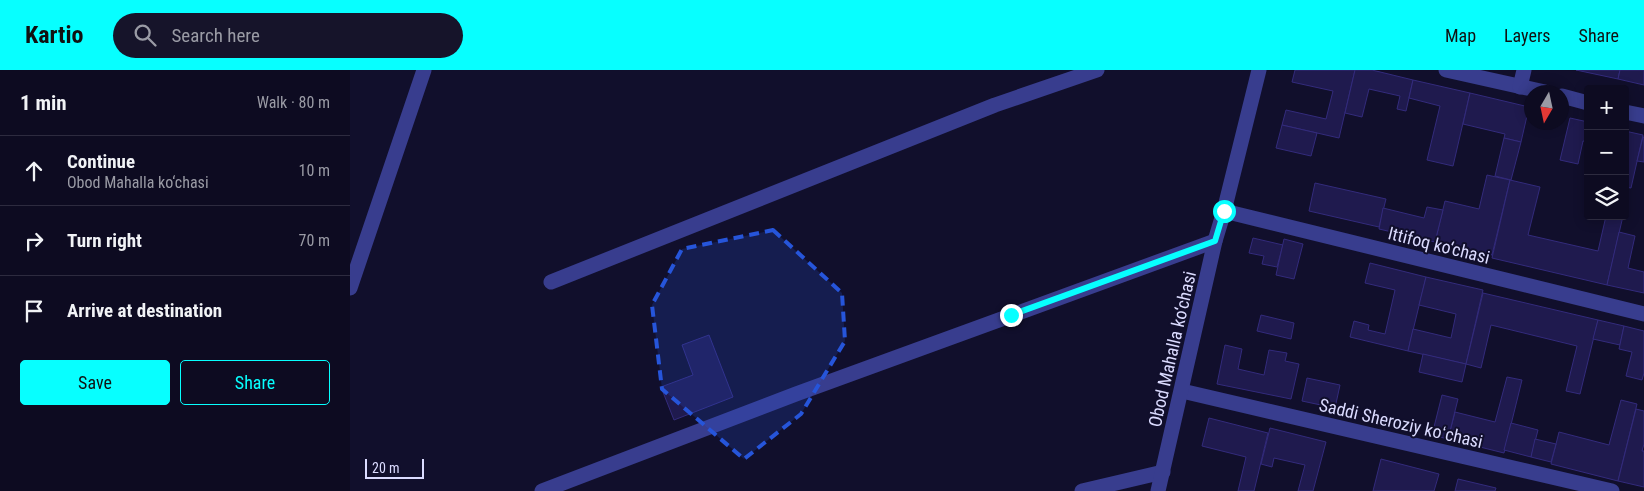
<!DOCTYPE html>
<html lang="en">
<head>
<meta charset="utf-8">
<style>
	body { margin:0; font-family:"Roboto Condensed",sans-serif; background:#16142a; color:#f1f3f6 }
	.controls { position:absolute; right:15px; top:15px; display:grid; overflow:hidden; border-radius:5px; box-shadow:0 2px 12px #0003 }
	.controls button { width:45px; height:45px; display:grid; place-items:center; padding:0; border:0; border-bottom:1px solid #2d2b3f; background:#0d0b21; color:#f1f3f6; font:25px sans-serif }
	.compass { position:absolute; left:1174px; top:15px; width:45px; height:45px; border-radius:50%; background:#0d0b21; box-shadow:0 2px 12px #0003; rotate:189deg }
	.scale { position:absolute; left:15px; bottom:12px; width:59px; box-sizing:border-box; padding-left:5px; border:2px solid #dbdbff; border-top:0; font-size:14px; line-height:18px; white-space:nowrap; color:#dbdbff; -webkit-text-stroke:4px #110f2c; paint-order:stroke }
	.stop { position:absolute; width:15px; height:15px; margin:-11px; border:4px solid #07ffff; border-radius:50%; background:#fff }
	.stop.end { background:#07ffff; border-color:#fff; box-shadow:0 1px 5px #0008 }
	.list { margin:0; padding:0; list-style:none }
	h2 { display:flex; justify-content:space-between; align-items:center; height:65px; margin:0; padding:0 20px; font-size:21px }
	h2 small { font-size:16px; font-weight:400; color:#9a9ba5 }
	.list li { display:grid; grid-template-columns:32px 1fr auto; gap:15px; align-items:center; box-sizing:border-box; height:70px; padding:0 20px; border-top:1px solid #2d2b3f }
	.list b { display:block; font-size:19px; white-space:nowrap }
	.list p { margin:0; font-size:16px; white-space:nowrap; color:#9a9ba5 }
	.list em { font-size:16px; font-style:normal; color:#9a9ba5 }
	.actions { display:flex; gap:10px; padding:15px 20px }
	.actions a { flex:1; padding:11px 0; border:1px solid #07ffff; border-radius:5px; text-align:center; font-size:18px; color:#07ffff }
	.actions .main { background:#07ffff; color:#111 }
	.icon { flex:none; width:28px; height:28px; fill:none; stroke:currentColor; stroke-width:2; stroke-linecap:round; stroke-linejoin:round }
	.map { position:relative; flex:none; width:1294px; height:421px; overflow:hidden }
	header { display:flex; align-items:center; gap:30px; box-sizing:border-box; height:70px; padding:0 25px; background:#07ffff; color:#111 }
	header strong { font-size:24px }
	nav { display:flex; gap:28px; margin-inline-start:auto; font-size:18px }
	.search { width:350px; height:45px; background:#16142a; display:flex; align-items:center; gap:12px; box-sizing:border-box; padding:0 18px; border-radius:28px; color:#9a9ba5; font-size:19px }
	main { display:flex }
	aside { flex:1; background:#0d0b21 }
	.map>svg:first-child { display:block }
	.building { fill:#1f1a4e; stroke:#332b7c }
	.lines { fill:none; stroke-linecap:round; stroke-linejoin:round }
	.minor { stroke:#383d8e; stroke-width:15 }
	.route { stroke:#07ffff; stroke-width:6 }
	.marked { fill:#2655da; fill-opacity:0.2; stroke:#2655da; stroke-width:4; stroke-dasharray:10 6; stroke-linejoin:round }
	.labels { text-anchor:middle; dominant-baseline:central; stroke-width:4; stroke-linejoin:round; paint-order:stroke }
	.street-label { font-size:18px; fill:#dbdbff; stroke:#110f2c }
</style>
</head>
<body>
<header>
<strong>Kartio</strong>
<div class="search"><svg class="icon" aria-label="search" viewBox="0 0 24 24"><circle cx="10" cy="10" r="6"/><path d="M15 15l6 6"/></svg>Search here</div>
<nav><a>Map</a><a>Layers</a><a>Share</a></nav>
</header>
<main>
<aside>
<h2>1 min<small>Walk · 80 m</small></h2>
<ul class="list">
<li><svg class="icon" aria-label="ahead" viewBox="0 0 24 24"><path d="M12 20V5M6 11l6-6 6 6"/></svg><div><b>Continue</b><p>Obod Mahalla ko‘chasi</p></div><em>10 m</em></li>
<li><svg class="icon" aria-label="right" viewBox="0 0 24 24"><path d="M7 20v-9h11M14 6l5 5-5 5"/></svg><div><b>Turn right</b></div><em>70 m</em></li>
<li><svg class="icon" aria-label="arrive" viewBox="0 0 24 24"><path d="M6 21V4h12l-3 4 3 4H6"/></svg><div><b>Arrive at destination</b></div></li>
</ul>
<div class="actions"><a class="main">Save</a><a>Share</a></div>
</aside>
<div class="map">
<svg width="1294" height="421" viewBox="0 0 1294 421">
	<rect width="100%" height="100%" fill="#110f2c"/>
	<!-- building -->
	<g class="building">
		<path d="M945,0H1005L989,68L932,55L936,40L976,49L983,21L942,12Z"/>
		<path d="M1005,0H1022L1063,10L1056,41L1047,39L1050,26L1019,19L1012,47L995,43Z"/>
		<path d="M1226,0H1270L1268,9Z"/>
		<path d="M1270,0H1294V15L1268,9Z"/>
		<path d="M1063,10L1120,23L1103,96L1077,90L1090,36L1059,28Z"/>
		<path d="M1120,23L1179,37L1171,72L1154,68L1155,64L1113,54Z"/>
		<path d="M1220,48L1238,52V72L1233,71L1228,94L1210,90Z"/>
		<path d="M932,55L967,63L961,86L926,78Z"/>
		<path d="M1275,61L1293,65L1281,118L1275,117Z"/>
		<path d="M1293,67H1294V92L1287,91Z"/>
		<path d="M1154,68L1171,72L1161,110L1145,106Z"/>
		<path d="M1137,105L1160,110L1142,185L1085,172L1095,131L1129,139Z"/>
		<path d="M1160,110L1190,117L1178,165L1248,181L1256,146H1273L1257,215L1142,188Z"/>
		<path d="M965,113L1036,129L1029,157L959,141Z"/>
		<path d="M1077,137L1093,140L1085,172L1029,159L1033,138L1074,148Z"/>
		<path d="M1269,162L1285,166L1278,198L1294,202V223L1257,215Z"/>
		<path d="M903,168L933,175L927,197L912,194L914,186L899,183Z"/>
		<path d="M934,169L953,174L944,209L926,205Z"/>
		<path d="M1020,193L1076,207L1058,281L1000,267L1004,251L1019,255L1018,260L1035,264L1045,220L1015,213Z"/>
		<path d="M1076,207L1133,220L1116,294L1058,281L1063,259L1101,268L1106,244L1069,235Z"/>
		<path d="M1133,223L1248,250L1230,324L1216,321L1227,276L1141,255L1131,298L1116,294Z"/>
		<path d="M911,245L944,253L941,269L907,261Z"/>
		<path d="M1248,250L1274,256L1270,275L1243,269Z"/>
		<path d="M1274,256L1294,261V303L1292,310L1276,306L1282,282L1269,279Z"/>
		<path d="M359,265L383,327L324,350L311,317L343,305L332,275Z"/>
		<path d="M875,275L892,279L888,299L914,305L919,280L937,283L935,291L949,294L941,329L867,314Z"/>
		<path d="M1073,284L1116,294L1112,312L1069,302Z"/>
		<path d="M1157,307L1172,310L1154,383L1098,369L1105,342L1145,352Z"/>
		<path d="M957,308L990,315L985,338L952,331Z"/>
		<path d="M1092,325L1108,329L1098,369L1082,365Z"/>
		<path d="M1271,330L1287,334L1268,411L1201,394L1209,362L1259,375Z"/>
		<path d="M1286,339L1294,341V374L1292,381H1294V417L1268,411Z"/>
		<path d="M859,348L918,363L904,421H888L896,387L852,376Z"/>
		<path d="M1161,353L1188,360L1181,387L1154,380Z"/>
		<path d="M920,358L976,372L963,421H948L955,395L924,388L922,397L911,394Z"/>
		<path d="M1185,369L1206,374L1201,392L1181,387Z"/>
		<path d="M1031,389L1089,404L1084,421H1023Z"/>
		<path d="M1108,409L1146,418L1145,421H1105Z"/>
	</g>
	<g class="lines">
		<!-- minor -->
		<g class="minor">
			<path d="M1096,0L1195,22"/>
			<path d="M1170,17L1174,0"/>
			<path d="M1212,26L1238,33"/>
			<path d="M1275,42L1294,46"/>
			<path d="M874,141L1294,244"/>
			<path d="M201,212L645,35L747,0"/>
			<path d="M0,218L74,0"/>
			<path d="M832,321L1262,421"/>
			<path d="M192,421L446,324L865,171"/>
			<path d="M732,421L813,402"/>
			<path d="M808,421L865,171L874,141L909,0"/>
		</g>
	</g>
	<g class="lines">
		<!-- route -->
		<path class="route" d="M661,245L865,171L874,141"/>
	</g>
	<!-- marked area -->
	<path class="marked" d="M423,160L492,223L495,271L451,344L394,389L312,319L302,235L332,179Z"/>
	<g class="labels">
		<!-- street labels -->
		<g class="street-label">
			<text transform="translate(1089 175) rotate(14)">Ittifoq ko‘chasi</text>
			<text transform="translate(822 279) rotate(-77)">Obod Mahalla ko‘chasi</text>
			<text transform="translate(1051 353) rotate(13)">Saddi Sheroziy koʻchasi</text>
		</g>
	</g>
</svg>
<div class="controls">
<button>+</button>
<button>−</button>
<button><svg class="icon" aria-label="layers" viewBox="0 0 24 24"><path d="M12 4l9 5-9 5-9-5zM3 14l9 5 9-5"/></svg></button>
</div>
<svg class="compass" viewBox="-18 -18 36 36"><path d="M0-13l5 13h-10z" fill="#e53935"/><path d="M0 13l5-13h-10z" fill="#9a9ba5"/></svg>
<div class="scale">20 m</div>
<div class="stop" style="left:874px;top:141px"></div>
<div class="stop end" style="left:661px;top:245px"></div>
</div>
</main>
</body>
</html>
